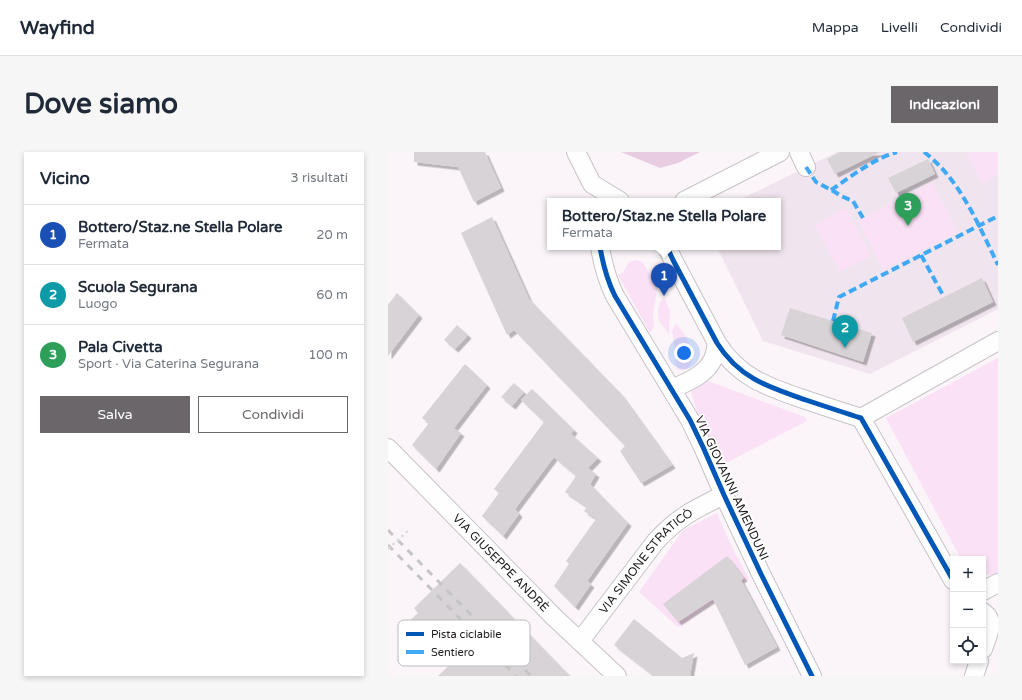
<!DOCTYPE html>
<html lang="it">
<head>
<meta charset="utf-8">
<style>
	body { margin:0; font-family:"Varela Round",sans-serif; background:#f6f6f7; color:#1f2937 }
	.controls { position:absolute; right:12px; bottom:12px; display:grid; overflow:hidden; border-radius:0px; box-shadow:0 2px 6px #0003 }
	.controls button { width:36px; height:36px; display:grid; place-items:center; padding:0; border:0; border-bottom:1px solid #e0e1e3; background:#fff; color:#1f2937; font:20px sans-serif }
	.you { position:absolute; left:296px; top:201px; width:14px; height:14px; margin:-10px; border:3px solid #fff; border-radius:50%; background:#1a73e8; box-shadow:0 0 0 6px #1a73e833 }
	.badge { display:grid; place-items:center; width:26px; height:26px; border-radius:50%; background:#6b666a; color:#fff; font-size:13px; font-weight:700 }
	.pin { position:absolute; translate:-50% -33px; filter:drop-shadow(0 1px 2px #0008) }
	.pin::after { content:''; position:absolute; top:21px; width:14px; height:12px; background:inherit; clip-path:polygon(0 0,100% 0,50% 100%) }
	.popup { position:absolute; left:159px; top:46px; width:234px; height:52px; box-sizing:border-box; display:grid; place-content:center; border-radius:0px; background:#fff; filter:drop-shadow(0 1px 3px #0005); font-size:13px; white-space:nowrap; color:#747a83 }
	.popup b { font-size:15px; color:#1f2937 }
	.popup::after { content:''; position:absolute; left:50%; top:100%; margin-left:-8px; border:8px solid transparent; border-top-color:#fff }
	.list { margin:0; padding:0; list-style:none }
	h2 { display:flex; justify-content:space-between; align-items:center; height:52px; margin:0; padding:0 16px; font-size:17px }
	h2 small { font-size:13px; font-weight:400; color:#747a83 }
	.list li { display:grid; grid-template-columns:26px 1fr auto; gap:12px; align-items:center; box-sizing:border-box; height:60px; padding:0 16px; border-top:1px solid #e0e1e3 }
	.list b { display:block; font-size:15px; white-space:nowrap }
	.list p { margin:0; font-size:13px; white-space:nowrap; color:#747a83 }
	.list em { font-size:13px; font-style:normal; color:#747a83 }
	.actions { display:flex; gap:8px; padding:12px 16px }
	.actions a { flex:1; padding:9px 0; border:1px solid #6b666a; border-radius:0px; text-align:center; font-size:14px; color:#6b666a }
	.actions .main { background:#6b666a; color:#fff }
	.icon { flex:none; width:22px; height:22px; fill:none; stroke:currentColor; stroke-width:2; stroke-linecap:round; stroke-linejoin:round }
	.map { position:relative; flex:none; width:610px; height:524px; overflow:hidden; border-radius:0px }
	header { display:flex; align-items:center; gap:24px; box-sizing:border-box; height:56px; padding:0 20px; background:#fff; border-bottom:1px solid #e0e1e3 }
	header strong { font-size:19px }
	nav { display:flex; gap:22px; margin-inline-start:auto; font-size:14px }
	.intro { display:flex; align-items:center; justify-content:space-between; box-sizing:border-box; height:96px; padding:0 24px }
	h1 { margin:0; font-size:28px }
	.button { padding:10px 18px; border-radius:0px; background:#6b666a; color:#fff; font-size:14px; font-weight:700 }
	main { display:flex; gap:24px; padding:0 24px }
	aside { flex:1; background:#fff; border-radius:0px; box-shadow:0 2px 6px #0003 }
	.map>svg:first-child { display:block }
	.built { fill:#f0e5ee }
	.green { fill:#fbe1f6 }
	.forest { fill:#e7cce2 }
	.building { fill:#d8d3d7; filter:url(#shadow) }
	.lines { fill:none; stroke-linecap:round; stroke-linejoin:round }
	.minor-casing { stroke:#c7c3c7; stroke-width:20 }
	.minor { stroke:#fefefe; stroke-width:18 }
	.rail { stroke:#c5c5c5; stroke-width:3; stroke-dasharray:7 7; stroke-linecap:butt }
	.path-bridge { stroke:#e0dee0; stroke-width:2.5; stroke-dasharray:3 3; stroke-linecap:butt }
	.quiet { stroke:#3fa9f5; stroke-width:4; stroke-dasharray:8 4; stroke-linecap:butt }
	.cycleway-casing { stroke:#fff; stroke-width:8 }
	.cycleway { stroke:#0057b8; stroke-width:5 }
	.labels { text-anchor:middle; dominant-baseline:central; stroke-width:3.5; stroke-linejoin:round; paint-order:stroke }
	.street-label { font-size:12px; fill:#1d191c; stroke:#fff }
	.key { fill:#fff; stroke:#bbbabb; stroke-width:1 }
	.key-label { font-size:11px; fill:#1d191c }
</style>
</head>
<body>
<header>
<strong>Wayfind</strong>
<nav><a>Mappa</a><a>Livelli</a><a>Condividi</a></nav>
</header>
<div class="intro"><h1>Dove siamo</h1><a class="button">Indicazioni</a></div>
<main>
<aside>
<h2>Vicino<small>3 risultati</small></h2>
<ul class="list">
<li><span class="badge" style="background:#1a4fb4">1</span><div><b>Bottero/Staz.ne Stella Polare</b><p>Fermata</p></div><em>20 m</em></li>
<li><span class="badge" style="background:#0f9aa8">2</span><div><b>Scuola Segurana</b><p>Luogo</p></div><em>60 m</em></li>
<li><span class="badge" style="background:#2e9e5b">3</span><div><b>Pala Civetta</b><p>Sport · Via Caterina Segurana</p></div><em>100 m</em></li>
</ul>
<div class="actions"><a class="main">Salva</a><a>Condividi</a></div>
</aside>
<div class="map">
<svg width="610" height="524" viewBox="0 0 610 524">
	<defs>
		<filter id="shadow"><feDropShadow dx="3.5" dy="3.5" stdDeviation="0" flood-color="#0004"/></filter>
	</defs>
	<rect width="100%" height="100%" fill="#fbf5fa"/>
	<!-- built -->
	<path class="built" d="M449,0H610V157L482,222L375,189L329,95H390V49H349Z"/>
	<!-- green -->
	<g class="green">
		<path d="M578,0H610V22L594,31Z"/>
		<path d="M544,31L570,80L495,118L470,68Z"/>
		<path d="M458,56L483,104L452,120L427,73Z"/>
		<path d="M248,108L254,110L269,132V139L265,163L266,175L262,181L230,123L235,120L241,110Z"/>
		<path d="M276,145L282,159L281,182C278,177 273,172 271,168C269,160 270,151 276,145Z"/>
		<path d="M288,172C294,177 306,197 305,206C305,209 303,211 301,214C298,219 295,219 290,218L287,207L286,191L285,184L284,179Z"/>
		<path d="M610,206V424L595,422V407H573L498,266Z"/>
		<path d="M315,227L417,265L419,269L338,311L327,295L311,266L303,240L309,230Z"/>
		<path d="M329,361L342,391L361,427L290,475L251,440L293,381L299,376Z"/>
	</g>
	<!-- forest -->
	<path class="forest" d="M233,0H312L290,11L272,16Z"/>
	<!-- building -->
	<g class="building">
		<path d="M26,0H97L113,36L86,50L70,15L26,10Z"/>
		<path d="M452,0H492L447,22L439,7Z"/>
		<path d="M540,7L547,22L508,41L500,26Z"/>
		<path d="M104,65L141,147L233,242L284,313L253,331L232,299L237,294L126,178L119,183L73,81Z"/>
		<path d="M594,126L605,150L525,190L514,166Z"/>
		<path d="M9,141L31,163L0,204V153Z"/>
		<path d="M402,156L484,181L475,210L393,183Z"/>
		<path d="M69,173L80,183L67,197L56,188Z"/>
		<path d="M77,212L99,233L66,276L73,281L48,317L24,293L41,271L34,266Z"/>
		<path d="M126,231L136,240L124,254L113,245Z"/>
		<path d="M144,237L186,278L183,282L210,306L200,316L208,322L202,332L240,371L199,429L203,432L187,455L166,434L181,412L178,409L208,367L196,359L199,355L177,340L188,324L166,305L127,357L131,362L115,384L94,364L111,341L106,337L156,270L133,248Z"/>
		<path d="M339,404L356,426L353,428L389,495L357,513L325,447L290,470L275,452Z"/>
		<path d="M72,411L182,524H50L72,503L45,476L29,492L14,476L30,461L26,456Z"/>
		<path d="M246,467L294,506L306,501L302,524H266L226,493Z"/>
	</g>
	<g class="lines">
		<defs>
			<g id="minor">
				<path d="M188,0L204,32L232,49"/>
				<path d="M411,0L418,15"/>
				<path d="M296,49L392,0"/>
				<path d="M212,95C215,113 219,128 227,144L302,268L315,295L336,343L373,422L424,524"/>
				<path d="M279,95L285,108L329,191C351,226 380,235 418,248C436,254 454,260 473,266L565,428"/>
				<path d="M284,237C299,230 318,223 325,207C327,202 328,197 329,191"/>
				<path d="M473,266L610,189"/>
				<path id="s1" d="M0,296L167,466L229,524"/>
				<path d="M595,439L610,431"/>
				<path d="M595,460C597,462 599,463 600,465C605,474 598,488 595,497"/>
				<path id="s2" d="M192,489L268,389C290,365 307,357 336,343"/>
				<path d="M586,524L591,509"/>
			</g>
		</defs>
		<!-- minor casing -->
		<use href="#minor" class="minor-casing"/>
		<!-- minor -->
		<use href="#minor" class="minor"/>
		<!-- rail -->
		<g class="rail">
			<path d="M0,378L143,524"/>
			<path d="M0,393L128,524"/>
		</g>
		<!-- path-bridge -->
		<path class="path-bridge" d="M0,397L20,379"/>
		<!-- quiet -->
		<g class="quiet">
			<path d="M536,0C572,27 591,74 610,113"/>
			<path d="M418,15L428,30L447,40L453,44L465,49L475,66"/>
			<path d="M443,38C464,24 485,7 509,0"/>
			<path d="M533,103L556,145"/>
			<path d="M445,169L451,145L610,64"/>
		</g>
		<defs>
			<g id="cycleway">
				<path d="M212,95C215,113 219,128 227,144L302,268L315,295L336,343L373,422L424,524"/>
				<path d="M279,95L285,108L329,191C351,226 380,235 418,248C436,254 454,260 473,266L565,428"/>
			</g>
		</defs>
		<!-- cycleway casing -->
		<use href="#cycleway" class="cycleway-casing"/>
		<!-- cycleway -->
		<use href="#cycleway" class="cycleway"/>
	</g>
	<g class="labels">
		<!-- street labels -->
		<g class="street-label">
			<text transform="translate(344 336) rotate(65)">VIA GIOVANNI AMENDUNI</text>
			<text stroke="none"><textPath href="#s1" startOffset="161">VIA GIUSEPPE ANDRÈ</textPath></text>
			<text stroke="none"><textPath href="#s2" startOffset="104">VIA SIMONE STRATICÒ</textPath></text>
		</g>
	</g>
	<!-- legend -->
	<rect x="10" y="468" width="132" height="46" rx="6" class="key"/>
	<rect x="18" y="480" width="18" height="4" fill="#0057b8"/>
	<rect x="18" y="498" width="18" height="4" fill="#3fa9f5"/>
	<g class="key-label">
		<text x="43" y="486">Pista ciclabile</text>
		<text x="43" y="504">Sentiero</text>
	</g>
</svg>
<div class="controls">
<button>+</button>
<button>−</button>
<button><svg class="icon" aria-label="locate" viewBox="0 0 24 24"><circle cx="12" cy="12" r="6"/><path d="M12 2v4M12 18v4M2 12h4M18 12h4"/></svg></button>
</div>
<div class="you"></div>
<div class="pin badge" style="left:276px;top:144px;background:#1a4fb4">1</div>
<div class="popup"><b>Bottero/Staz.ne Stella Polare</b>Fermata</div>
<div class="pin badge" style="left:457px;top:196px;background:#0f9aa8">2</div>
<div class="pin badge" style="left:520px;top:74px;background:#2e9e5b">3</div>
</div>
</main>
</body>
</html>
